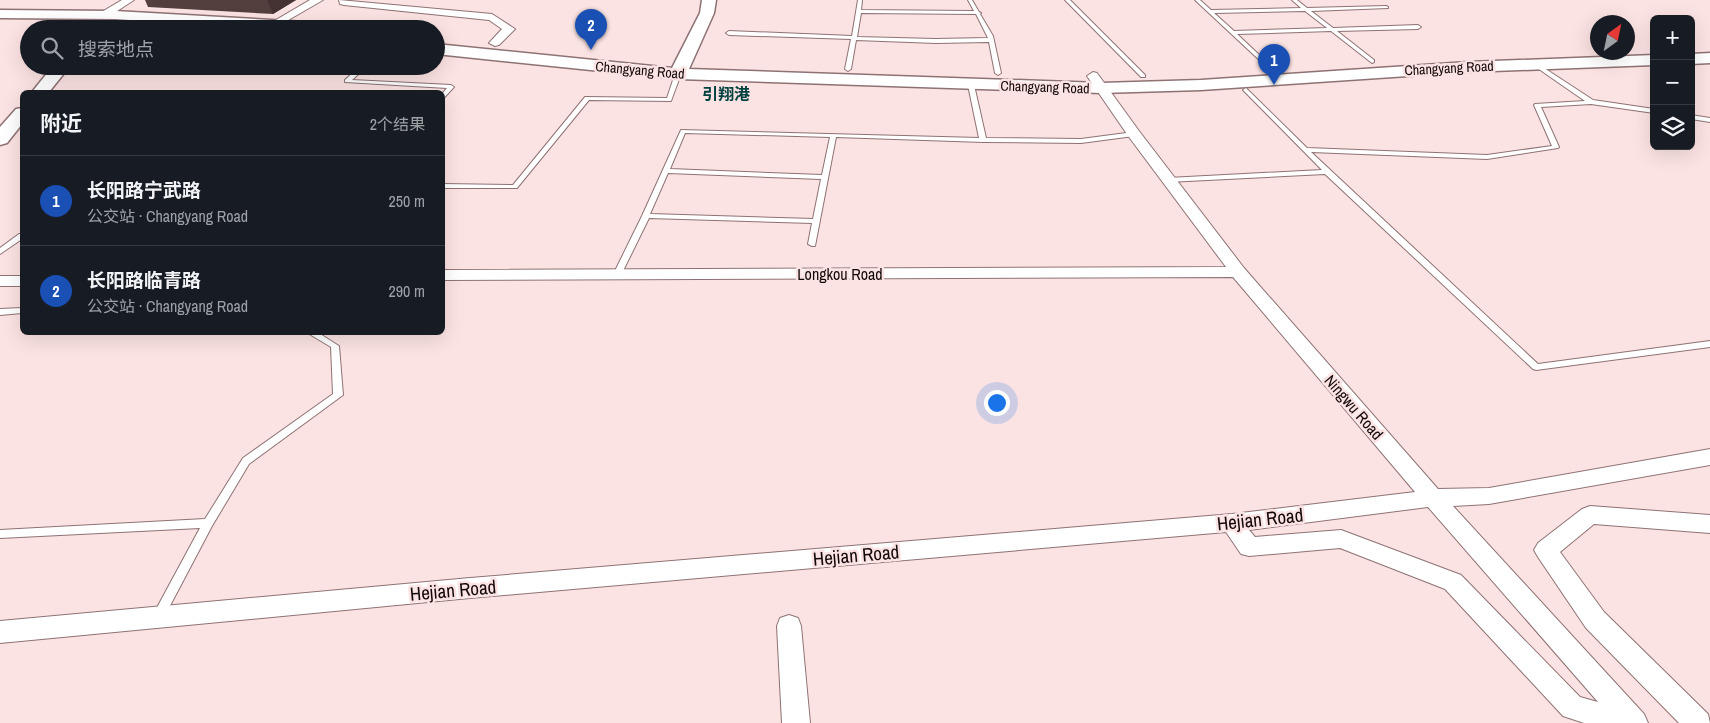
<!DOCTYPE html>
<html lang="zh">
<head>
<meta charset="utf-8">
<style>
	body { margin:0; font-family:"Archivo Narrow","Noto Sans SC",sans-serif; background:#20242c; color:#f1f3f6 }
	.controls { position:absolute; right:15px; top:15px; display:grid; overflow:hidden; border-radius:8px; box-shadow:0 5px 20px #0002 }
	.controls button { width:45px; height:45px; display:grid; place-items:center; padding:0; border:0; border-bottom:1px solid #363941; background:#171b24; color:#f1f3f6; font:25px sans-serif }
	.compass { position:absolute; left:1590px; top:15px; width:45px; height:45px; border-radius:50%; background:#171b24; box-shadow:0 5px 20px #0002; rotate:33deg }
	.you { position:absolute; left:996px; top:402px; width:18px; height:18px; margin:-12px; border:4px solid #fff; border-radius:50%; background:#1a73e8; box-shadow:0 0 0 8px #1a73e833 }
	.badge { display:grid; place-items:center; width:32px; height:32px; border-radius:50%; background:#93b6b6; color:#fff; font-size:16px; font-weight:700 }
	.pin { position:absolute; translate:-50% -41px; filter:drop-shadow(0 1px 2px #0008) }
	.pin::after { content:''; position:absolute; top:26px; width:18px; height:15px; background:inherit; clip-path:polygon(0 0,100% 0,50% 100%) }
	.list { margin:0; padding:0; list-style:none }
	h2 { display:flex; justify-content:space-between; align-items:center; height:65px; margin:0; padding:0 20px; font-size:21px }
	h2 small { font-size:16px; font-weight:400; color:#9ea1a6 }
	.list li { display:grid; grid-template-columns:32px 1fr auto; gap:15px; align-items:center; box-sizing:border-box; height:90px; padding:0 20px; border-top:1px solid #363941 }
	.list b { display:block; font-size:19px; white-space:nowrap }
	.list p { margin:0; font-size:16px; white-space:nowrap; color:#9ea1a6 }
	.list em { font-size:16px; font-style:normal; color:#9ea1a6 }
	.icon { flex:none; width:28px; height:28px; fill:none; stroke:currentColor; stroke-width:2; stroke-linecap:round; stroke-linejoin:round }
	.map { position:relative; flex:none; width:1710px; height:723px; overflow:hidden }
	.search { position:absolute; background:#171b24; box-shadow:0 5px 20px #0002; left:20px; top:20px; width:425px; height:55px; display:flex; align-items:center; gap:12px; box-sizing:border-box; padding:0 18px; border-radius:28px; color:#9ea1a6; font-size:19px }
	.panel { position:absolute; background:#171b24; box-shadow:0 5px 20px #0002; left:20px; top:90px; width:425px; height:245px; border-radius:8px }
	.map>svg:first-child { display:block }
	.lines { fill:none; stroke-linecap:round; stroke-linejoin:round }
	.lane-casing { stroke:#8e7273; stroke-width:2 }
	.street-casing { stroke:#8e7273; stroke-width:2 }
	.secondary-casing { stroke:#8e7273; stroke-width:3 }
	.lane { fill:#fff; fill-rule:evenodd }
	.street { fill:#fff; fill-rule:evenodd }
	.secondary { fill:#fff; fill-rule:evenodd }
	.wall { fill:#543f3f }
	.shaded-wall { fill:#453333 }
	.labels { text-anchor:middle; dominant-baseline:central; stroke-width:5; stroke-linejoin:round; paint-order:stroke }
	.far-street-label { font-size:14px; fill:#120809; stroke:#fce3e3 }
	.far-quarter-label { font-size:16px; font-weight:bold; fill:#004240; stroke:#fce3e3 }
	.street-label { font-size:16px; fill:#120809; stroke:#fce3e3 }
	.near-street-label { font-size:19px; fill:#120809; stroke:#fce3e3 }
</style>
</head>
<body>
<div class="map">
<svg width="1710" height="723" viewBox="0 0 1710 723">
	<rect width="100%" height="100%" fill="#fce3e3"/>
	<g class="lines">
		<defs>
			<g id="lane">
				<path d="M858,0H862L861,10L974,11L968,0H972L979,12L981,13L980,14L993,36L1001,73L998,75L995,73L989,42L936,43L856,40L851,69L848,71L845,69L851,39L729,35L726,33L729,31L852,36ZM861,13L976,14L988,38L936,39L857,37Z"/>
				<path d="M1065,0H1070L1145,75V77H1141Z"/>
				<path d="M1195,0H1200L1211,10L1301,8L1292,0H1297L1307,8L1386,6L1388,7V8L1311,11L1333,28L1418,25L1421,27L1418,29L1337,31L1374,60V62L1372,63L1331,31L1237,34L1271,66V68L1269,69ZM1305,11L1327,28L1234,31L1214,13Z"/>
				<path d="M1535,62L1593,100L1654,109V113L1591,104L1541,107L1559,147L1558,148L1487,159L1311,152L1538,364L1710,341V347L1536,370L1533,369L1325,174L1168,182L1165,180L1168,178L1322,170L1244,91L1243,90L1246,88L1307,148L1487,155L1552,146L1534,105L1535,104L1585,101L1533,65V63Z"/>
				<path d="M360,66H367L352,80L451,85L454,87L442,100V94L447,88L345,82V80Z"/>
				<path d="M678,72L681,74L671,101L589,100L517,188H442V184L513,185L585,97L667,98L675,74Z"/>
				<path d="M971,83L974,85L986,138L1081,139L1134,132L1137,134L1134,136L1081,143L983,142L836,137L815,246H812L808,244L812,223L649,218L621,275L617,277L613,275L642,216L681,130L979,138L968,85ZM685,133L830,137L822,175L670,169ZM668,173L821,179L813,219L650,214Z"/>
				<path d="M1691,115L1710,118V122L1691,119Z"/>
				<path d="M19,234H22V239L0,254V248Z"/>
				<path d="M22,308V313L0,315V309Z"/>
				<path d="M306,332H317L339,346L343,395L249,464L212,526L163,619L159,620L155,619L153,615L200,528L0,538V530L205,519L243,458L333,394L331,347Z"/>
			</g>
			<g id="street">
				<path d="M122,0H134L108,17H100L99,15L100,13Z"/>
				<path d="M310,0H323L278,26H270L269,24Z"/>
				<path d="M339,0L492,14L515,29L499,45L495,46L489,43L502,29L489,20L344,5L340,4Z"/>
				<path d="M1093,72L1097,73L1139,131L1244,268L1438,489L1489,488L1710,449V465L1489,504L1453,506L1644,714L1648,723H1584L1563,716L1445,589L1340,548L1249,556L1241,554L1226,532L470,598L0,643V621L470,578L1232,514L1415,492L1233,277L442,280V270L1226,267L1129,137L1087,76ZM1428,507L1598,702L1580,697L1461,575L1341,530L1255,537L1249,530Z"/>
				<rect x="0" y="276" width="22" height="10"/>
				<path d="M1590,506L1710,515V533L1594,524L1560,552L1604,612L1708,714L1710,723H1679L1586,628L1538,557L1534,550L1538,543L1582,509Z"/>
				<path d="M789,615L798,618L801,626L810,723H782L777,626L780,618Z"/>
			</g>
			<g id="secondary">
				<path d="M702,0H716L714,13L689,69L1101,83L1201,80L1468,62L1654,55V65L1468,72L1201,90L1101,93L678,79L436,54V44L672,68L700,13Z"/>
				<path d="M0,10L115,11L341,24L346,26L349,29H263L115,19L0,18Z"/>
				<path d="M1710,53V63L1691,64V54Z"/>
				<path d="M53,66H70L49,92H32Z"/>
				<path d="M22,108V124L7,143L0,145V127L16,109Z"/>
			</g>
		</defs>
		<!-- lane casing -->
		<use href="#lane" class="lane-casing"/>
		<!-- street casing -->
		<use href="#street" class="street-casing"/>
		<!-- secondary casing -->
		<use href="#secondary" class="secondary-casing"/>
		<!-- lane -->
		<use href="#lane" class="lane"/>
		<!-- street -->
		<use href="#street" class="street"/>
		<!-- secondary -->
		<use href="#secondary" class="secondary"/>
	</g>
	<!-- wall -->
	<path class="wall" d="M145,0H296L273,14L148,7Z"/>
	<!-- shaded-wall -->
	<path class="shaded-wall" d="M267,0H296L273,14Z"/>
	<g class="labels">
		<!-- far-street labels -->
		<g class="far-street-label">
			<text transform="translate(1449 68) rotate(-3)">Changyang Road</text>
			<text transform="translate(640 70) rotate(5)">Changyang Road</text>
			<text transform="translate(1045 87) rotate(2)">Changyang Road</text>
		</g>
		<!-- far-quarter labels -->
		<g class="far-quarter-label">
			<text x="726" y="94">引翔港</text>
		</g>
		<!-- street labels -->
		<g class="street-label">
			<text x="840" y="274">Longkou Road</text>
			<text transform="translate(1354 407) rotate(49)">Ningwu Road</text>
		</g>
		<!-- near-street labels -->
		<g class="near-street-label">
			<text transform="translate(1260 519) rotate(-6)">Hejian Road</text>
			<text transform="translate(856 555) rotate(-5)">Hejian Road</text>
			<text transform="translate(453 590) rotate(-5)">Hejian Road</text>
		</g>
	</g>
</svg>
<div class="controls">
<button>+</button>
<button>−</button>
<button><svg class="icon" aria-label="layers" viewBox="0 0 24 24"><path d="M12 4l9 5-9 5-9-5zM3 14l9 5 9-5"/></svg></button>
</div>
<svg class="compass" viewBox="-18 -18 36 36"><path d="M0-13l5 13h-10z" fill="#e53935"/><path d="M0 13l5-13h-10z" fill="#9ea1a6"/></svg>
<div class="you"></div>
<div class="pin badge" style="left:1274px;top:85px;background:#1a4fb4">1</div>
<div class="pin badge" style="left:591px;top:50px;background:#1a4fb4">2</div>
<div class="search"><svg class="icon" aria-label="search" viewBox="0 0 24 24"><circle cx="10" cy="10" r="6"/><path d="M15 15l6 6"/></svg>搜索地点</div>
<section class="panel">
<h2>附近<small>2个结果</small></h2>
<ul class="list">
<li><span class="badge" style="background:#1a4fb4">1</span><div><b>长阳路宁武路</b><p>公交站 · Changyang Road</p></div><em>250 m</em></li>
<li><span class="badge" style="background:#1a4fb4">2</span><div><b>长阳路临青路</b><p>公交站 · Changyang Road</p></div><em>290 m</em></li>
</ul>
</section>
</div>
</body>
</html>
